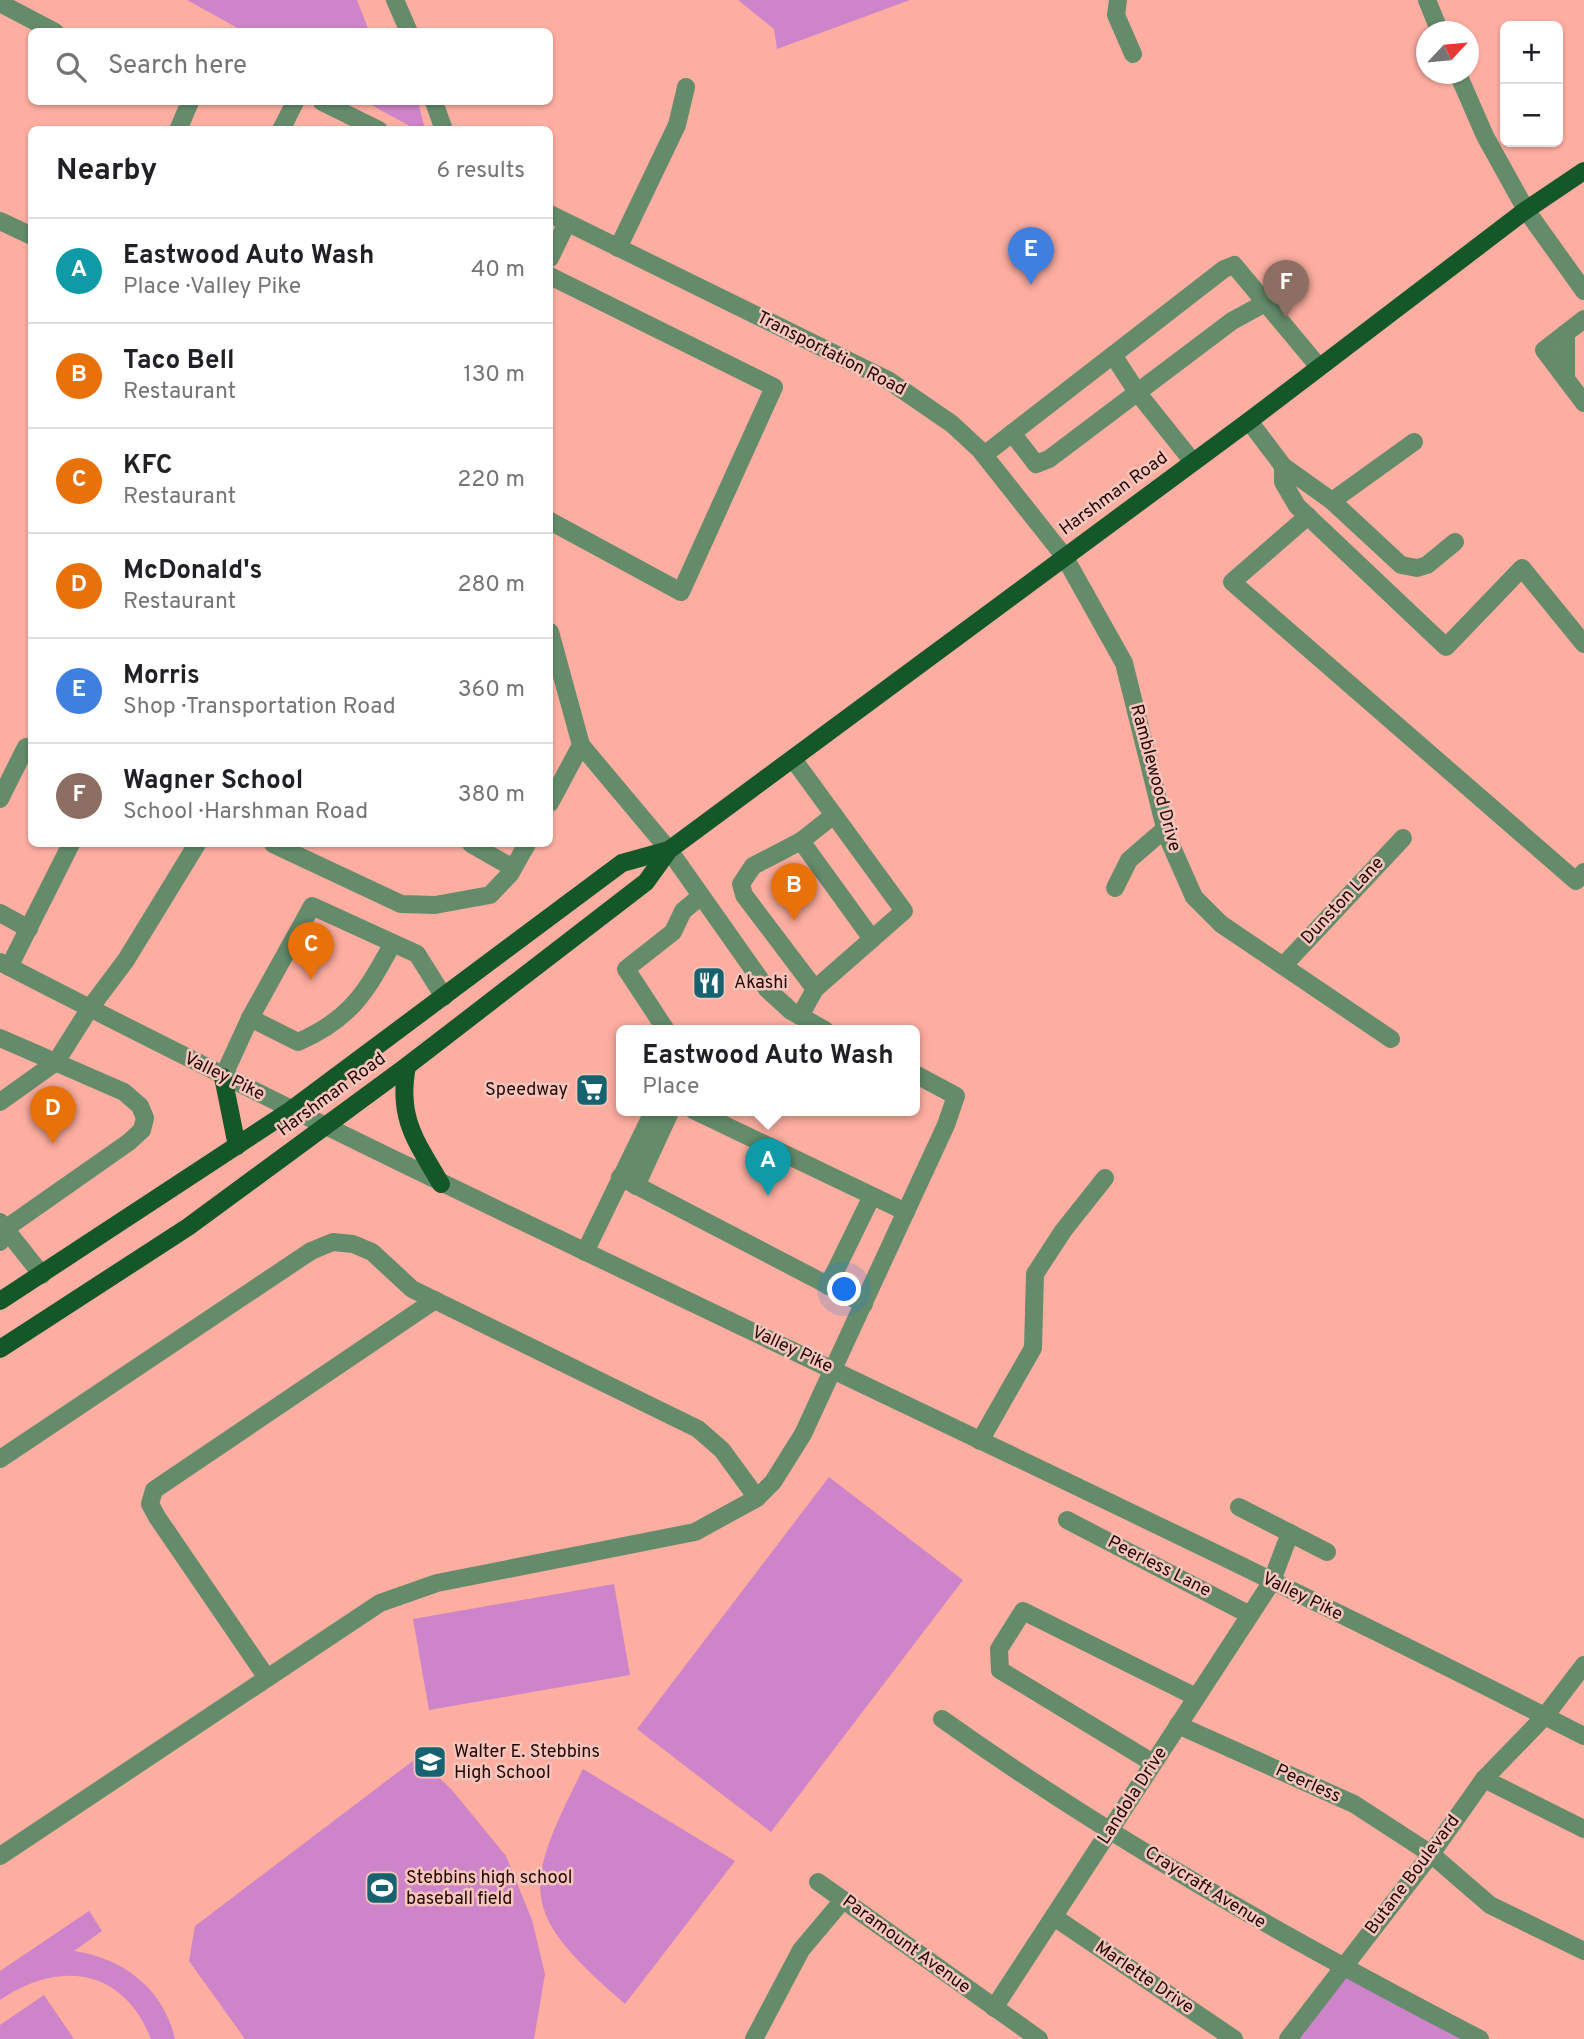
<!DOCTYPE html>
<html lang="en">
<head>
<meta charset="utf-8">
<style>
	body { margin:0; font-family:Overpass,sans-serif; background:#f2f2f2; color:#202124 }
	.controls { position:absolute; right:21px; top:21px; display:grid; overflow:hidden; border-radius:10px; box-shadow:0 2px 5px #0004 }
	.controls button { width:63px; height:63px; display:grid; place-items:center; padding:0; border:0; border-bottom:2px solid #e0e0e0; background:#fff; color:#202124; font:35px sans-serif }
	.compass { position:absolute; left:1416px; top:21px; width:63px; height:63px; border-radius:50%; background:#fff; box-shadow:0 2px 5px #0004; rotate:64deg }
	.you { position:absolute; left:845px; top:1290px; width:24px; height:24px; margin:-18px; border:5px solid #fff; border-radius:50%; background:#1a73e8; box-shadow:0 0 0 10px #1a73e833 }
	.badge { display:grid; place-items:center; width:46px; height:46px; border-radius:50%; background:#b45309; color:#fff; font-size:23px; font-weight:700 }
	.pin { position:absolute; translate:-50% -58px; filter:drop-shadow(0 2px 4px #0008) }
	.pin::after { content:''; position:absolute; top:37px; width:24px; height:21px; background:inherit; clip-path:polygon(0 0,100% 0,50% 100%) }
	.popup { position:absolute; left:616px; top:1025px; width:304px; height:91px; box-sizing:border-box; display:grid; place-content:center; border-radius:10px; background:#fff; filter:drop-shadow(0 2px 5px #0005); font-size:23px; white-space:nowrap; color:#757577 }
	.popup b { font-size:26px; color:#202124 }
	.popup::after { content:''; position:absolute; left:50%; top:100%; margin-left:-14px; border:14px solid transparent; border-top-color:#fff }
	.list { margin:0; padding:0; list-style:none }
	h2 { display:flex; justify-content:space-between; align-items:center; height:91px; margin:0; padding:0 28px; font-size:30px }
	h2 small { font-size:23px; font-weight:400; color:#757577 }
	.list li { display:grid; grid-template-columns:46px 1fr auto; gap:21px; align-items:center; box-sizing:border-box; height:105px; padding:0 28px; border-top:2px solid #e0e0e0 }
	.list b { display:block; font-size:26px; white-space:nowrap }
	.list p { margin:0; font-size:23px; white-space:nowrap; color:#757577 }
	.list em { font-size:23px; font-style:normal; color:#757577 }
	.icon { flex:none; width:38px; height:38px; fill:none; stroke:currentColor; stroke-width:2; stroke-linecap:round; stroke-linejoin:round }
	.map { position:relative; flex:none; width:1584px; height:2039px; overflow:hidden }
	.search { position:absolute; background:#fff; box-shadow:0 2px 5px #0004; left:28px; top:28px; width:525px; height:77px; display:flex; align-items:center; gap:18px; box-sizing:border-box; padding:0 24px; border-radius:10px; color:#757577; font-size:26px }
	.panel { position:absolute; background:#fff; box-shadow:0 2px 5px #0004; left:28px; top:126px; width:525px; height:721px; border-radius:10px }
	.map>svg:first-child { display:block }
	.green { fill:#ce84c8 }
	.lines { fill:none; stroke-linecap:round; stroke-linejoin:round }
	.minor { stroke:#648c6b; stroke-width:18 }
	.major { stroke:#145729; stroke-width:18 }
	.labels { text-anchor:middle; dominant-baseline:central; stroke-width:5; stroke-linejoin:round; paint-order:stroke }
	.street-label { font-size:18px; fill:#210604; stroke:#f6c5bc }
	.poi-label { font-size:18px; fill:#210604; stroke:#f6c5bc; text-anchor:start }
</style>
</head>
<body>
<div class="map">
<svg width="1584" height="2039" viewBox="0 0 1584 2039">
	<rect width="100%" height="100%" fill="#fdaea1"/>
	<!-- green -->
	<g class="green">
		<path d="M187,0H357L369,31H243Z"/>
		<path d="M738,0H910L777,49L774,29Z"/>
		<path d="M366,102H418L425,129H415Z"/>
		<path d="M829,1477L963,1580L771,1832L637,1729Z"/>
		<path d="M614,1584L630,1675L429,1710L413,1619Z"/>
		<path d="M418,1757L452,1790L506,1856L532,1920L545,1974L534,2039H245L189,1961L195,1926Z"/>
		<path d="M583,1769L735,1861L625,2004C518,1912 522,1890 583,1769Z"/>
		<path d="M89,1911L102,1931L74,1951C123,1958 164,1989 175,2039H151C123,1967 58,1960 0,2000V1971Z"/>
		<path d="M1343,1966L1481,2039H1287Z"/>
		<path d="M44,1995L74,2039H0V2025Z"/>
	</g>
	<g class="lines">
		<!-- minor -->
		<g class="minor">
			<path d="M395,0L409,32"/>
			<path d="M1118,0L1116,15L1133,54"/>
			<path d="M1427,0L1440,32"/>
			<path d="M0,3L55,32"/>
			<path d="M1458,74L1485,136L1526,210L1584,291"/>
			<path d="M322,102L379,130"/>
			<path d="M434,102L444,130"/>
			<path d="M178,130L190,102"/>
			<path d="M281,130L295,102"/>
			<path d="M550,214L888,380L952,424L980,450L1064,556L1124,663L1167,836L1194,897L1221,924L1391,1039"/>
			<path d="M0,221L32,236"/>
			<path d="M618,248L677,125L686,87"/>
			<path d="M550,258L567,223"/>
			<path d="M550,276L774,387L681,592L550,521"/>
			<path d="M1584,319L1544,350L1584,403"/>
			<path d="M1566,333V379"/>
			<path d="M1113,355L1137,392L1193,462"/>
			<path d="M1249,421L1283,466L1332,501L1401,565L1417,568L1427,565L1455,542"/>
			<path d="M1012,433L1036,464L1049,459L1232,321L1265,303"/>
			<path d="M984,455L1224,269L1234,265L1319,367"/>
			<path d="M1283,466V482L1297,506L1446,647L1522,568L1584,644"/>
			<path d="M1332,501L1414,442"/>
			<path d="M1308,516L1232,582L1576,881L1584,872"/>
			<path d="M550,632L581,745L669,850L767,989L791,1011L825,1030"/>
			<path d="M793,759L904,911L815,989L800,1016"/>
			<path d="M0,799L26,747L32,750"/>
			<path d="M550,803L581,745"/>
			<path d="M834,815L801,841L872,939"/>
			<path d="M801,841L753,866L741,884L744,895L815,989"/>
			<path d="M273,844L401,904L435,905L490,895L510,874L527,844"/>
			<path d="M471,844L513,868"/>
			<path d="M1115,888L1129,860L1166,828"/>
			<path d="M0,913L29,929"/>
			<path d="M393,943C366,992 351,1019 298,1042L250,1018L312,906L417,954L444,997"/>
			<path d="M0,962C522,1232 1060,1469 1584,1736"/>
			<path d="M1283,966L1403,838"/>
			<path d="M9,967L71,844"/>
			<path d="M666,1030L626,969L673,932L683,911L701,896"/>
			<path d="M0,1038L124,1092L140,1106L145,1118L142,1130L129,1142L5,1229L0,1242"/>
			<path d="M223,1077L250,1018"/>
			<path d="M0,1102L56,1062L90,1008L126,960L197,844"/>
			<path d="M693,1110L906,1212"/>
			<path d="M620,1177L864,1304"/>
			<path d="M636,1186L671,1110"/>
			<path d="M0,1222L42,1275"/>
			<path d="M585,1252L654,1110"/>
			<path d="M828,1286L872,1196"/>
			<path d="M980,1441L1033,1348L1035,1274L1063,1231L1105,1178"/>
			<path d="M0,1459L311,1251L333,1242L353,1244L372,1252L412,1289L698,1429L722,1450L757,1498"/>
			<path d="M1239,1507L1327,1552"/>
			<path d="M1067,1520L1250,1615"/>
			<path d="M267,1678L157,1517L150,1504L154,1490L435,1300"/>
			<path d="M942,1719C1112,1840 1295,1943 1480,2039"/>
			<path d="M1178,1725L1354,1804L1431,1854L1490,1905L1584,1951"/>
			<path d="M1153,1763L1000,1670L999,1649L1023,1611L1196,1697"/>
			<path d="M1484,1779L1584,1829"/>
			<path d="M0,1856L380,1603L437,1583L695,1532L757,1498L773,1482L803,1434L946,1125L956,1096L915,1074"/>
			<path d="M818,1882L1039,2039"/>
			<path d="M1054,1917L1234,2039"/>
			<path d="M994,2008L1271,1583L1290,1533"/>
			<path d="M754,2039L801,1950L843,1900"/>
			<path d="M1288,2039L1431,1854L1484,1779L1545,1716L1584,1665"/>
		</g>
		<!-- major -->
		<g class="major">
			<path d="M407,1066C397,1118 416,1141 441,1184"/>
			<path d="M223,1077L237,1146"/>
			<path d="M0,1301L291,1110L622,863L669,850"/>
			<path d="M0,1349L188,1227L407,1066L646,882L669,850L1249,421L1526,210L1584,171"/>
		</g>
	</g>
	<!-- icons -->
	<defs>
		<symbol id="restaurant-square" viewBox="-11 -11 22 22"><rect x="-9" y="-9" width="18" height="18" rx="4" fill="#16626e" stroke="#f6c5bc"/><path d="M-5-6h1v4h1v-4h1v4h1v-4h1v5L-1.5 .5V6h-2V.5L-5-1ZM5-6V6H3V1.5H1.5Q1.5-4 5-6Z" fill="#fff"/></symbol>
		<symbol id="supermarket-square" viewBox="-11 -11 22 22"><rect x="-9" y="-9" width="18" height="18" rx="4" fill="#16626e" stroke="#f6c5bc"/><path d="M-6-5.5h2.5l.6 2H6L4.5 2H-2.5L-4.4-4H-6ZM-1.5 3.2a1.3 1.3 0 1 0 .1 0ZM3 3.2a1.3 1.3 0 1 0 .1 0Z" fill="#fff"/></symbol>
		<symbol id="school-square" viewBox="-11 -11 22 22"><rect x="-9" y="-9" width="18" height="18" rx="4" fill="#16626e" stroke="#f6c5bc"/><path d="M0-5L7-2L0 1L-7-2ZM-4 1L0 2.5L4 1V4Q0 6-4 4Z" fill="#fff"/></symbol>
		<symbol id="stadium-square" viewBox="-11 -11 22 22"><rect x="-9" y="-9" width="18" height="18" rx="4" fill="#16626e" stroke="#f6c5bc"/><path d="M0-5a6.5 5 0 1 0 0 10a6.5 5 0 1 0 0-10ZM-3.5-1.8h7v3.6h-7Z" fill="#fff"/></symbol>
	</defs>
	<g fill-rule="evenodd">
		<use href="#restaurant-square" x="690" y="964" width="38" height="38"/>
		<use href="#supermarket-square" x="573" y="1071" width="38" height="38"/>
		<use href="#school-square" x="411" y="1743" width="38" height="38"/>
		<use href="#stadium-square" x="363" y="1869" width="38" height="38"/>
	</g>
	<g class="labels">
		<!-- street labels -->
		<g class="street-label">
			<text transform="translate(831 354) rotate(27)">Transportation Road</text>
			<text transform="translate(1114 494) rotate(-36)">Harshman Road</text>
			<text transform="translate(1155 778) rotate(75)">Ramblewood Drive</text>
			<text transform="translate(1343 901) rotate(-47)">Dunston Lane</text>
			<text transform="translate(224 1077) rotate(26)">Valley Pike</text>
			<text transform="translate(332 1095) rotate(-36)">Harshman Road</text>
			<text transform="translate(792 1350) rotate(25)">Valley Pike</text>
			<text transform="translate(1159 1567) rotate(27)">Peerless Lane</text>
			<text transform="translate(1302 1597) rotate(26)">Valley Pike</text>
			<text transform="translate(1308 1784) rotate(24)">Peerless</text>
			<text transform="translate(1133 1796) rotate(-57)">Landola Drive</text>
			<text transform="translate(1413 1875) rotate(-53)">Butane Boulevard</text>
			<text transform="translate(1205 1888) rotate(32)">Craycraft Avenue</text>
			<text transform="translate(906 1945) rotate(36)">Paramount Avenue</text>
			<text transform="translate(1144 1978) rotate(34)">Marlette Drive</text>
		</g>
		<!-- poi labels -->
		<g class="poi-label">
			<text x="734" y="983">Akashi</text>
			<text x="568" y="1090" text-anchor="end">Speedway</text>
			<text x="454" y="1752">Walter E. Stebbins<tspan x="454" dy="21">High School</tspan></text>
			<text x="406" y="1878">Stebbins high school<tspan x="406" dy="21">baseball field</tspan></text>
		</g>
	</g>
</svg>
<div class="controls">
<button>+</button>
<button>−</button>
</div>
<svg class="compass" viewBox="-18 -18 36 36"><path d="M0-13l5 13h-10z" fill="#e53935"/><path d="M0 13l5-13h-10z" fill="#757577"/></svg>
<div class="you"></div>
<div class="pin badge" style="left:768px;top:1196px;background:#0f9aa8">A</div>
<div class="popup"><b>Eastwood Auto Wash</b>Place</div>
<div class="pin badge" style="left:794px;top:921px;background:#e8710a">B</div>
<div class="pin badge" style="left:311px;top:980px;background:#e8710a">C</div>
<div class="pin badge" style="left:53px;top:1144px;background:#e8710a">D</div>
<div class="pin badge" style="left:1031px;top:285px;background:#3f7fe0">E</div>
<div class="pin badge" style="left:1286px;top:318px;background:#8d6e63">F</div>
<div class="search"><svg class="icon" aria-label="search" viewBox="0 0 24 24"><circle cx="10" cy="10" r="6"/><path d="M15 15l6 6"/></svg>Search here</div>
<section class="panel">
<h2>Nearby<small>6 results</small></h2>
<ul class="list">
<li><span class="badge" style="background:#0f9aa8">A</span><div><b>Eastwood Auto Wash</b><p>Place · Valley Pike</p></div><em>40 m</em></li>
<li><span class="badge" style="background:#e8710a">B</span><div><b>Taco Bell</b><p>Restaurant</p></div><em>130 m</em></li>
<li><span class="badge" style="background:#e8710a">C</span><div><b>KFC</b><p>Restaurant</p></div><em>220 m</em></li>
<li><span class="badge" style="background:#e8710a">D</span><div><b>McDonald's</b><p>Restaurant</p></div><em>280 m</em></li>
<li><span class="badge" style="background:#3f7fe0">E</span><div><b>Morris</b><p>Shop · Transportation Road</p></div><em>360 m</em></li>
<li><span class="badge" style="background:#8d6e63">F</span><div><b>Wagner School</b><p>School · Harshman Road</p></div><em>380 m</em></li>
</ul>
</section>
</div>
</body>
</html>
